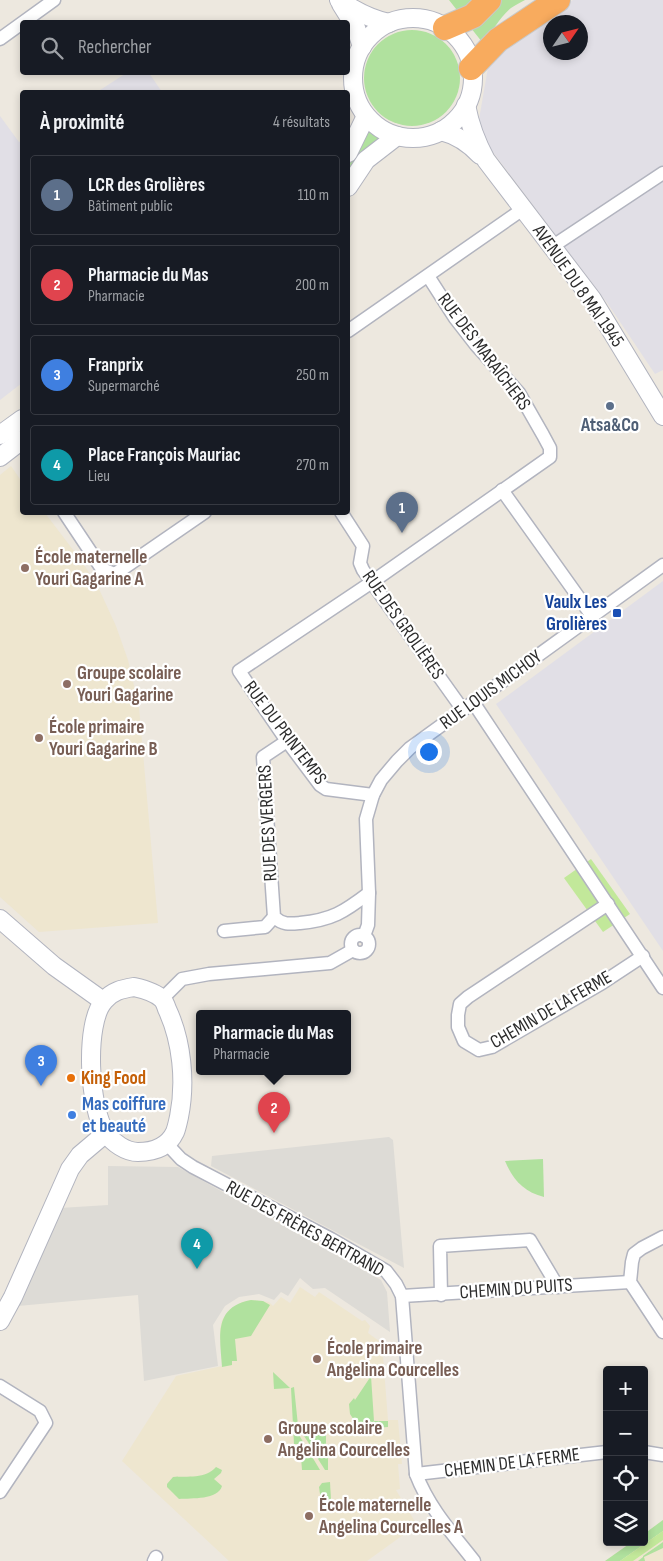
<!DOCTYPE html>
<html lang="fr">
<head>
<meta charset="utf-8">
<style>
	body { margin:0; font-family:"Sofia Sans Condensed",sans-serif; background:#242831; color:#f1f3f6 }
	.controls { position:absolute; right:15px; bottom:15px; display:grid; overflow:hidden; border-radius:5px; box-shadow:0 2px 8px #0003 }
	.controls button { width:45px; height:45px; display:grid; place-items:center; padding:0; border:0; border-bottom:1px solid #363941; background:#171b24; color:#f1f3f6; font:25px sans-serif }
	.compass { position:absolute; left:543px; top:15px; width:45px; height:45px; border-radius:50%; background:#171b24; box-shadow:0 2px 8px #0003; rotate:55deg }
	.you { position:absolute; left:428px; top:751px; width:18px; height:18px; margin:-12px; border:4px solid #fff; border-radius:50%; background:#1a73e8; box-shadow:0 0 0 8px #1a73e833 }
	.badge { display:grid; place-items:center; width:32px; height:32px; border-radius:50%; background:#455bf3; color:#fff; font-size:16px; font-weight:700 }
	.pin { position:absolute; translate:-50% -41px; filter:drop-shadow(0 1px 2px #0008) }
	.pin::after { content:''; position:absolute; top:26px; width:18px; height:15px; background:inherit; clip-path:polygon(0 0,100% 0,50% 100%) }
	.popup { position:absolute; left:196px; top:1010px; width:155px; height:65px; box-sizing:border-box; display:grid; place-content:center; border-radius:5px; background:#171b24; filter:drop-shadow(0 1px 4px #0005); font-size:16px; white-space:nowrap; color:#9ea1a6 }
	.popup b { font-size:19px; color:#f1f3f6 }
	.popup::after { content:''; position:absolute; left:50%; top:100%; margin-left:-10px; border:10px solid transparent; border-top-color:#171b24 }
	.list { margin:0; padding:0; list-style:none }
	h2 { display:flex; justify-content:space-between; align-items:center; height:65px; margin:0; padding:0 20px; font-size:21px }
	h2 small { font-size:16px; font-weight:400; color:#9ea1a6 }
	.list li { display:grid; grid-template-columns:32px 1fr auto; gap:15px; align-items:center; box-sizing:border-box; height:80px; margin:0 10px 10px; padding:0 10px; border:1px solid #363941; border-radius:5px }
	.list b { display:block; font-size:19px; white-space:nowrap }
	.list p { margin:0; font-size:16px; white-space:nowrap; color:#9ea1a6 }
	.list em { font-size:16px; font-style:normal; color:#9ea1a6 }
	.icon { flex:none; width:28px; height:28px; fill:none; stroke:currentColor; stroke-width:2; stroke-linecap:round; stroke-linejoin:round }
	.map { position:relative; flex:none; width:663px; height:1561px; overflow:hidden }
	.search { position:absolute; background:#171b24; box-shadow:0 2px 8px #0003; left:20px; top:20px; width:330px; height:55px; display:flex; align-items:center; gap:12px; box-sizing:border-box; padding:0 18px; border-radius:5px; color:#9ea1a6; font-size:19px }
	.panel { position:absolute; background:#171b24; box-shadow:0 2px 8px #0003; left:20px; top:90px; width:330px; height:425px; border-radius:5px }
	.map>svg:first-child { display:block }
	.industrial { fill:#e1dfe6; fill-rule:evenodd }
	.education { fill:#eee6cf }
	.green { fill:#b0e19e }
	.pitch { fill:#c2e89a }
	.plaza { fill:#dddbd6 }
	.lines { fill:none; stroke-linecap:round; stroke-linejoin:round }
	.street-casing { stroke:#b2b4bf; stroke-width:15 }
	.secondary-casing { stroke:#b2b4bf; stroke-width:20 }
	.highway-casing { stroke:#c8c8c8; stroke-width:26 }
	.street { stroke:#fff; stroke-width:12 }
	.secondary { stroke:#fff; stroke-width:18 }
	.highway { stroke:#f8ab5e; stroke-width:24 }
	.service-dot { fill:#5c6f8a; stroke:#fff; stroke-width:2 }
	.education-dot { fill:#8d6e63; stroke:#fff; stroke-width:2 }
	.transit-dot { fill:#1a4fb4; stroke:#fff; stroke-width:2 }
	.food-dot { fill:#e8710a; stroke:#fff; stroke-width:2 }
	.shop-dot { fill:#3f7fe0; stroke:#fff; stroke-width:2 }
	.labels { text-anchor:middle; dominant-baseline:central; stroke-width:4.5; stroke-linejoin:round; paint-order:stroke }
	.street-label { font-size:19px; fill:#2c2c2c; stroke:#fff }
	.service-label { font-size:19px; font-weight:bold; fill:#4e5e75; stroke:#fff }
	.education-label { font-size:19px; font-weight:bold; fill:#785e54; stroke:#fff; text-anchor:start }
	.transit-label { font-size:19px; font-weight:bold; fill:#164399; stroke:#fff; text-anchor:end }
	.food-label { font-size:19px; font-weight:bold; fill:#c56008; stroke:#fff; text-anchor:start }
	.shop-label { font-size:19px; font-weight:bold; fill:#366cbe; stroke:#fff; text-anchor:start }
</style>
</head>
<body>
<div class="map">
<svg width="663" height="1561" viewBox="0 0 663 1561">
	<rect width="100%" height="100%" fill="#ede8df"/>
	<!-- industrial -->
	<g class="industrial">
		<path d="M573,0H663V370L655,374L608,304L477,131L490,56ZM550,22H580V52H550Z"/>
		<path d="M128,72L149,73L162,92H97Z"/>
		<path d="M0,116L19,142L22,140V383L0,400Z"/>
		<path d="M663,581V951L496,704Z"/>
	</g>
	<!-- education -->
	<g class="education">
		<path d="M11,466L22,482V512L45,513L83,563L99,589L116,626L128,660L139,707L158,923L39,932L0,897V475Z"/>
		<path d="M300,1287L315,1297L319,1292L362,1321L365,1320L370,1326L368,1333L382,1343L388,1420H398L402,1464H398L400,1489L396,1490L417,1525L367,1561H229L122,1461L176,1376L222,1366L220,1329L222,1320L228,1311L242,1302L251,1300L269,1302L273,1306L281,1297L290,1303Z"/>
		<path d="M663,1520V1561H605L632,1542H644V1534Z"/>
	</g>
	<!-- green -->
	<g class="green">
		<path d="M449,0H525C520,3 515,5 511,8C499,18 493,32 482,42Z"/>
		<circle cx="412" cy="78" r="48"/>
		<path d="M368,129L380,137V140L348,178V167Z"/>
		<path d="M543,1159L544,1197C524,1192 513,1180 505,1161Z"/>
		<path d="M251,1300L263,1301L270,1305L251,1336L235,1339L237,1361H232V1365L222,1367C220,1337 213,1307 251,1300Z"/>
		<path d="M273,1372L290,1388L274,1389Z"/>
		<path d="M371,1376L374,1421H388V1427L326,1432V1448H312L302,1433L301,1427L356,1423L350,1414L349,1404L354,1398L355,1400Z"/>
		<path d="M294,1387L299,1435L320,1470H302L300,1444H294L291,1388Z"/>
		<path d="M313,1451H328V1470H325Z"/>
		<path d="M216,1467L222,1470L221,1473L214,1479L222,1486C218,1500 192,1498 179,1499L167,1487V1484L173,1477C187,1476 206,1479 216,1467Z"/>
		<path d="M330,1482L331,1500L321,1501L319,1487L322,1483Z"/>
		<path d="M663,1520V1531L620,1561H605L632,1542H644V1534Z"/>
		<path d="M663,1542V1548L644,1557L645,1561H638L643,1557V1556Z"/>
	</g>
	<!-- pitch -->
	<g class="pitch">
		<path d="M591,859L630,914L603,932L564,878Z"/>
		<path d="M663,1531V1540L633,1561H620Z"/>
	</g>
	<!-- plaza -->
	<g class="plaza">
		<path d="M389,1137L393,1140L404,1268L211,1166L212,1156Z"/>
		<path d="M108,1166L178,1167L381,1280L387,1292L390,1332L325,1288L313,1289L300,1278L288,1296L281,1292L274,1300L259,1294L239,1297L225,1306L213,1325L218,1366L144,1381L138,1295L18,1306L60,1208L108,1205Z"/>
	</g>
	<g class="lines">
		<defs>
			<g id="street">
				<path d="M0,39L54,0"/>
				<path d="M553,246L663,173"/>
				<path d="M348,331L523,209"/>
				<path d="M502,490L592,616"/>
				<path d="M64,512L102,569L115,574L205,512"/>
				<path d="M341,512L363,546L360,563L363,570L463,710"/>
				<path d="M473,702L663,988"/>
				<path d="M287,741L263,757L274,917C283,925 290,924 300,923C332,920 344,912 369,893"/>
				<path d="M373,795L326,789L320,785L287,741L239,671L372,582L550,457V448L543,435L519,393L476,345L455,318L428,276"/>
				<path d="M608,904L468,997L460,1004L458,1015V1027L464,1041L479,1050L492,1047L602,983L643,956"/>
				<path d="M224,931L265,927L274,917"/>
				<circle cx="360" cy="944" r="9"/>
				<path d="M364,936L368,925L369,893L366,819L373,795L381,780L397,761L410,748L663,565"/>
				<path d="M162,999L182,979L209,974L330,963L353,950"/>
				<path d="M167,1144L181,1159L193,1167L331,1239L386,1271L396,1284L402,1296L416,1474C429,1508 452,1533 474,1561"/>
				<path d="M663,1237L642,1248L634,1254L632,1262L630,1282L663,1332"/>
				<path d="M441,1295L440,1246L530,1240L558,1287"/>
				<path d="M402,1296L630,1282"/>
				<path d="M0,1386L40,1411L46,1423L0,1492"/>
				<path d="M644,1452L663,1455"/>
				<path d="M416,1474L607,1452"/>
				<path d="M154,1561L156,1557"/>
			</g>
			<g id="secondary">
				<path d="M339,0C355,11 370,19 389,23"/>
				<path d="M341,4L356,28L362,47"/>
				<circle cx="413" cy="78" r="60"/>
				<path d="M466,105C470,126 476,142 486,160L592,299L663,416"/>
				<path d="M441,131C457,135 469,143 480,155"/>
				<path d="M348,153L366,116"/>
				<path d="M348,187L366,160L397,136"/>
				<path d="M0,435L22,419"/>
				<path d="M0,457L22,440"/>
				<path d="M0,919L54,966L103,1001"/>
				<path d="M134,987C143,989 155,992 162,999C164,1001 166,1006 167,1009C182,1041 186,1082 179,1117C178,1121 177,1127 175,1132C168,1147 154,1152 138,1152C126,1152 113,1143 106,1133C89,1110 84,1023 104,1001C112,991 122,989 134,987Z"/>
				<path d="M0,1321L13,1297L70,1169L80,1155L106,1133"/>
			</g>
			<g id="highway">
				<path d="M445,28L473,16L489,0"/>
				<path d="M471,68L498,40L558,0"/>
			</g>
		</defs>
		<!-- street casing -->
		<use href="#street" class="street-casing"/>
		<!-- secondary casing -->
		<use href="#secondary" class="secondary-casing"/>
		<!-- highway casing -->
		<use href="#highway" class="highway-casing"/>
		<!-- street -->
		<use href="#street" class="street"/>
		<!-- secondary -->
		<use href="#secondary" class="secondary"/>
		<!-- highway -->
		<use href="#highway" class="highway"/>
	</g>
	<!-- markers -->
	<circle class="service-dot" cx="610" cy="406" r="5"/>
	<g class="education-dot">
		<circle cx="25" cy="568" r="5"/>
		<circle cx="67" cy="684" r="5"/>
		<circle cx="39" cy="738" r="5"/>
		<circle cx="317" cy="1359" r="5"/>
		<circle cx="268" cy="1439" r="5"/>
		<circle cx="309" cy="1516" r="5"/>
	</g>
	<rect class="transit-dot" x="612" y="608" width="10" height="10" rx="2.5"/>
	<circle class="food-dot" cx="71" cy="1078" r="5"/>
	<circle class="shop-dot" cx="72" cy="1115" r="5"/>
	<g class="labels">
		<!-- street labels -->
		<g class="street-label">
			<text transform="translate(578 286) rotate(55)">AVENUE DU 8 MAI 1945</text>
			<text transform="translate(484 352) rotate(53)">RUE DES MARAÎCHERS</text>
			<text transform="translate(403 625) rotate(55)">RUE DES GROLIÈRES</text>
			<text transform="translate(491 690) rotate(-36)">RUE LOUIS MICHOY</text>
			<text transform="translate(285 733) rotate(53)">RUE DU PRINTEMPS</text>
			<text transform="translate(268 823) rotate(-93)">RUE DES VERGERS</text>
			<text transform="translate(551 1010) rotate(-30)">CHEMIN DE LA FERME</text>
			<text transform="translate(305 1229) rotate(29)">RUE DES FRÈRES BERTRAND</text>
			<text transform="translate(516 1289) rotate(-4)">CHEMIN DU PUITS</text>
			<text transform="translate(512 1463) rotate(-7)">CHEMIN DE LA FERME</text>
		</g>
		<!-- service labels -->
		<g class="service-label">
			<text x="610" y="425">Atsa&amp;Co</text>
		</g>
		<!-- education labels -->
		<g class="education-label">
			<text x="35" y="557">École maternelle<tspan x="35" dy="22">Youri Gagarine A</tspan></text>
			<text x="77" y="673">Groupe scolaire<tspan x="77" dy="22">Youri Gagarine</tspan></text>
			<text x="49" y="727">École primaire<tspan x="49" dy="22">Youri Gagarine B</tspan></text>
			<text x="327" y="1348">École primaire<tspan x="327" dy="22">Angelina Courcelles</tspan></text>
			<text x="278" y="1428">Groupe scolaire<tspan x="278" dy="22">Angelina Courcelles</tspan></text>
			<text x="319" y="1505">École maternelle<tspan x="319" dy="22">Angelina Courcelles A</tspan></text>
		</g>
		<!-- transit labels -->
		<g class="transit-label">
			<text x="607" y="602">Vaulx Les<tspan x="607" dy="22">Grolières</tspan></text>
		</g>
		<!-- food labels -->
		<g class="food-label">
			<text x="81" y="1078">King Food</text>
		</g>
		<!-- shop labels -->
		<g class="shop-label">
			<text x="82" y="1104">Mas coiffure<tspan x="82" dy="22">et beauté</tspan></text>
		</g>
	</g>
</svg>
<div class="controls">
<button>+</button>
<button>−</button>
<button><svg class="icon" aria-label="locate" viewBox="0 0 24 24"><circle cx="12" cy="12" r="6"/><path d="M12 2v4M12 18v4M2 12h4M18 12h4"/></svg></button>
<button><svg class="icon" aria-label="layers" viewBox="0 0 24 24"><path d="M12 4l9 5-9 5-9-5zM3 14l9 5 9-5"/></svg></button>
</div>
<svg class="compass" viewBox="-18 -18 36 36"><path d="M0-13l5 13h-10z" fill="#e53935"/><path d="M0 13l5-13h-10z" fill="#9ea1a6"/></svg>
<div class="you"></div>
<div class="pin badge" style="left:402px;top:533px;background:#5c6f8a">1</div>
<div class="pin badge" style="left:274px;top:1133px;background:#e0444e">2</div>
<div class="popup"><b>Pharmacie du Mas</b>Pharmacie</div>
<div class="pin badge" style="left:41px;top:1086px;background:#3f7fe0">3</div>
<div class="pin badge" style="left:197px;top:1269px;background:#0f9aa8">4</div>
<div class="search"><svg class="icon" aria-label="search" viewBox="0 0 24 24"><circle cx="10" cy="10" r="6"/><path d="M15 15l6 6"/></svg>Rechercher</div>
<section class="panel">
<h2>À proximité<small>4 résultats</small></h2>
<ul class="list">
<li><span class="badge" style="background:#5c6f8a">1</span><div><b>LCR des Grolières</b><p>Bâtiment public</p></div><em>110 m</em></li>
<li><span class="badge" style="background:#e0444e">2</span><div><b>Pharmacie du Mas</b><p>Pharmacie</p></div><em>200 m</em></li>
<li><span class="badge" style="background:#3f7fe0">3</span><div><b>Franprix</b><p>Supermarché</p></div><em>250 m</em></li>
<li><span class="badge" style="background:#0f9aa8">4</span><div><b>Place François Mauriac</b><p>Lieu</p></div><em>270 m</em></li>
</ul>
</section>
</div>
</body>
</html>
